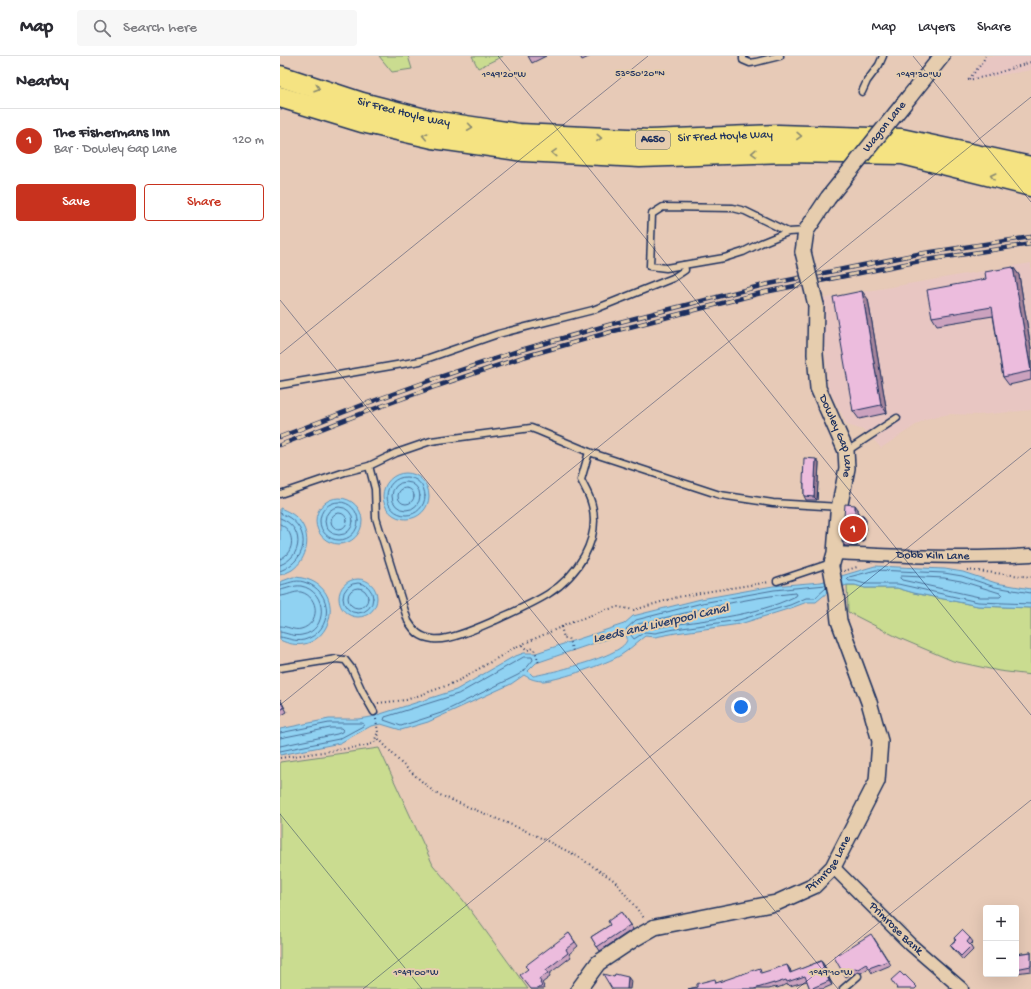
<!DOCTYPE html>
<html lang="en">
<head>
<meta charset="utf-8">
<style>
	body { margin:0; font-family:"Gochi Hand",sans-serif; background:#f7f7f7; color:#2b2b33 }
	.controls { position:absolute; right:12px; bottom:12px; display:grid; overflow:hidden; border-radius:4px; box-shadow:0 4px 16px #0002 }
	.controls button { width:36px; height:36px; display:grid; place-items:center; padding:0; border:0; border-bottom:1px solid #e1e1e2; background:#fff; color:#2b2b33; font:20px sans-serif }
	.you { position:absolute; left:461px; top:651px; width:14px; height:14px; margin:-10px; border:3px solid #fff; border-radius:50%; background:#1a73e8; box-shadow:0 0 0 6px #1a73e833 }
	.badge { display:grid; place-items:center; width:26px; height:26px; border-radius:50%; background:#c8321e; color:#fff; font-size:13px; font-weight:700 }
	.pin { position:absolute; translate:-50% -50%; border:2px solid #fff; box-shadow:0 1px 4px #0006 }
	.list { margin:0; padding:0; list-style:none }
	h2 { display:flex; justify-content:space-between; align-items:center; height:52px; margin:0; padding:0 16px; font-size:17px }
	h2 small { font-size:13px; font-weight:400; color:#7c7c81 }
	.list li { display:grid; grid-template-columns:26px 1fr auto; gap:12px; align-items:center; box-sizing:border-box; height:64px; padding:0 16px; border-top:1px solid #e1e1e2 }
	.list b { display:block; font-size:15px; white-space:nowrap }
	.list p { margin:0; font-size:13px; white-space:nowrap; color:#7c7c81 }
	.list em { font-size:13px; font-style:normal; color:#7c7c81 }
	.actions { display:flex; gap:8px; padding:12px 16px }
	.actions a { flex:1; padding:9px 0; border:1px solid #c8321e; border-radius:4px; text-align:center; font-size:14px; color:#c8321e }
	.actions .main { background:#c8321e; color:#fff }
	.icon { flex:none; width:22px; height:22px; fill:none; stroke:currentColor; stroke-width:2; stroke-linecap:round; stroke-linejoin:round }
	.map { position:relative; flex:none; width:751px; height:933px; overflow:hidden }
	header { display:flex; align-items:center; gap:24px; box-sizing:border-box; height:56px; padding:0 20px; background:#fff; border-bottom:1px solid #e1e1e2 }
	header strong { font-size:19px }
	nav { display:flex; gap:22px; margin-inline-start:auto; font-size:14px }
	.search { width:280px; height:36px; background:#f7f7f7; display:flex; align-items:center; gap:10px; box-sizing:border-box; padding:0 14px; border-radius:4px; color:#7c7c81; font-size:15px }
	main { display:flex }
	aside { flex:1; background:#fff }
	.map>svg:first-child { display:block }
	.built { fill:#e8c6c2 }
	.green { fill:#cadc90; stroke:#728677 }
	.water { fill:#90d2f2; stroke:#6191b7; fill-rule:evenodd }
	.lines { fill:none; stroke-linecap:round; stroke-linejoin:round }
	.shore { stroke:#4a7099; stroke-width:1 }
	.service-casing { stroke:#1b2f5e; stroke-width:9 }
	.minor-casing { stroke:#1b2f5e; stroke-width:15 }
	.tertiary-casing { stroke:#1b2f5e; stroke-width:18 }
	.trunk-casing { stroke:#1b2f5e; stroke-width:23 }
	.path { stroke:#1b2f5e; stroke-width:2; stroke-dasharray:1 3; stroke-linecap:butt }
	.service { stroke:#e6cdae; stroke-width:6 }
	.minor { stroke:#e6cdae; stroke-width:12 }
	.tertiary { stroke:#e6cdae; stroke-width:15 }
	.trunk { stroke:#f5e382; stroke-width:20 }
	.rail-casing { stroke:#1b2f5e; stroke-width:4.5 }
	.rail { stroke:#e6cdae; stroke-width:3; stroke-dasharray:9; stroke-linecap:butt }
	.tertiary-bridge-casing { stroke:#1b2f5e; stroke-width:18; stroke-linecap:butt }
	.tertiary-bridge { stroke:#e6cdae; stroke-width:15 }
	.wall { fill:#cba2be; stroke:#1b2f5e }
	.shaded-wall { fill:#a5849b; stroke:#1b2f5e }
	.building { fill:#ecbcdd; stroke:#1b2f5e }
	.oneway { stroke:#888970 }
	.ticks { fill:none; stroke:#1b2f5e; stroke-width:1; stroke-opacity:0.45 }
	.labels { text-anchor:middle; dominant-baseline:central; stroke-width:4; stroke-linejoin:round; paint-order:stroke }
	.shield { fill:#e6cdae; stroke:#585e76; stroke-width:1 }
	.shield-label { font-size:11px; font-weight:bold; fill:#1b2f5e }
	.street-label { font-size:12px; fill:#1b2f5e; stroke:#e6cdae }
	.water-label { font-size:13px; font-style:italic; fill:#273f6d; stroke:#e6cdae }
	.ticks-label { font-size:10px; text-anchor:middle; fill:#1b2f5e; stroke:#e6cdae; stroke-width:4; stroke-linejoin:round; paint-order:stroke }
</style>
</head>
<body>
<header>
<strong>Map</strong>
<div class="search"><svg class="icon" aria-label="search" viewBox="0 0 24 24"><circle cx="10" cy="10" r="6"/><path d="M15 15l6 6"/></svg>Search here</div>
<nav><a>Map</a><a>Layers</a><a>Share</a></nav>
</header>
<main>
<aside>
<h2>Nearby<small></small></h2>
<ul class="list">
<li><span class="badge">1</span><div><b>The Fishermans Inn</b><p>Bar · Dowley Gap Lane</p></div><em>120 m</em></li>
</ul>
<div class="actions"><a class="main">Save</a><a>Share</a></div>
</aside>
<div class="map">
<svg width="751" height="933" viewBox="0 0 751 933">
	<rect width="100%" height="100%" fill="#e7cab7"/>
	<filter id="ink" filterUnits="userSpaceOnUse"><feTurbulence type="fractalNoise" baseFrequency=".025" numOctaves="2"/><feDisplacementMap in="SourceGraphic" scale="8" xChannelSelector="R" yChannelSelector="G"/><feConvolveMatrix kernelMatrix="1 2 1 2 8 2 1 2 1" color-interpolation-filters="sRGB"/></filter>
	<g filter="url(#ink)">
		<!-- built -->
		<g class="built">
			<path d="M706,0H751V14L686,25Z"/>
			<path d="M751,207V354L699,359L670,358L645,363L601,392L586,375L567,369L548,331L541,243Z"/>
		</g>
		<!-- green -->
		<g class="green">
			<path d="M99,0H128L132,13L112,16Z"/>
			<path d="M192,0H223L198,12Z"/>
			<path d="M567,529H575L585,532H617L634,537L698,550L751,552V619L719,615L673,605L619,582L568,556Z"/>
			<path d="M99,692L153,809L183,844L248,933H0V706Z"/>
		</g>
		<!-- water -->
		<g class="water">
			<circle cx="126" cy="440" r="23"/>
			<circle cx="59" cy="465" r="23"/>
			<path d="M0,452C7,455 14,458 19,464C32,479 28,503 12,514C8,516 4,518 0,519Z"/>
			<path d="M595,510L665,513L683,516L716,527L751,533V552L698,550L634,537L617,532H585L575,529H567L548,536L536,546H527L511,552L460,568L396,577L375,581L365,580C357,586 349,594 341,599C326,608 281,623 264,625C256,625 250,623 244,619L231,628L148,666L121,674L101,668L91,670L60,687L0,699V673L49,663H78L91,661L176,634L233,601L244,597H256L344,568L353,560L421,543L493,530L541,526ZM344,577C366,596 265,618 253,620L248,615L256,607Z"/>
			<path d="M13,521C75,523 52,609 0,584V526Z"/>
			<circle cx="78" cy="542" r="19"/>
		</g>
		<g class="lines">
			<!-- shore -->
			<g class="shore">
				<circle cx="126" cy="440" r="19"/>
				<circle cx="126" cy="440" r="14"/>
				<circle cx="126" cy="440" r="8"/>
				<circle cx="59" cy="465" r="19"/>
				<circle cx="59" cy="465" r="14"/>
				<path d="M0,457C31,468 31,503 0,515"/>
				<circle cx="59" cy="465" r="8"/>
				<path d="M0,462C24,471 24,500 0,509"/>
				<path d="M0,468C15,475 16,496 0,503"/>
				<path d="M622,520L664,522L681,525L720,537L722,539L720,541H699L622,524L620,522Z"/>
				<circle cx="78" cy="542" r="15"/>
				<path d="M0,529C8,528 15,523 24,526C54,534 54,576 24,584C15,586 8,582 0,581"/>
				<path d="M546,529L494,534L422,547L356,564L346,573L354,583L365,576L375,577L395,573L459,564L510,549L526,542H535L546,532"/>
				<circle cx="78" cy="542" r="10"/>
				<path d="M0,534C7,533 14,529 21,530C48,535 48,575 22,579C14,581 7,577 0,576"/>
				<path d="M515,537L517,538L516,540C471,562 423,563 375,572L364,571L356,575L354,574L358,568C410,556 462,542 515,537Z"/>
				<path d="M751,537L715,531L682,520L664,517L596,514L569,521L567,523L569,525H575L585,528H618L698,546L751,548"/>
				<path d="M0,540C7,540 14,535 21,536C40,541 40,568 21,573C14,575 7,570 0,570"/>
				<path d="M244,601H252L253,604L244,615L238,619L161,657L146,662L121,670L104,664L105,661L178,638Z"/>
				<path d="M0,677L49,667H82L84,668L83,670L59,683L0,695"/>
				<path d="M0,682L50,672H61L63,674L62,676L57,678L0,690"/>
			</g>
			<defs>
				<g id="service">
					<path d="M463,0V4L470,7L476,6L500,0"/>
					<path d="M582,36L587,25L599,9L603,0"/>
					<path d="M508,176L465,155L453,152L383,151L372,158L370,210L386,212L444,202L463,196L481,187L508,176L526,175"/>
					<path d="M0,329L140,305L218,278L313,254L393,222L405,214L404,209"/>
					<path d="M567,395L617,362"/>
					<path d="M89,410L95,433L96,462L128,565C135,576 139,581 153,583C168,586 202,570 216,564C233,556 252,548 268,538C297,520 321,484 312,449C310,440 305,432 301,424L309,396"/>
					<path d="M0,438L65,416L89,410L116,397L151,385L251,372L259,375L309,396L440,439L493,447L560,451"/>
					<path d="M497,525L551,507"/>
					<path d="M0,612L56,603L65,604L72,613L82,635L94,656"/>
					<path d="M563,933L578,920"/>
				</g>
				<g id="minor">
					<path id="s1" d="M555,497C619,500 686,503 751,499"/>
					<path id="s2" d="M553,811L630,888L682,933"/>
				</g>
				<g id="tertiary">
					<path d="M630,40L662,0"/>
					<path d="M523,196L526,175L548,142"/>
					<path id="s3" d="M536,249L535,298L538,332L566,395L567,412L558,458L555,497L551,511"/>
					<path id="s4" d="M299,933L318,907L354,883L375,871L496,847L534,830L553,811L597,725L600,685L589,646L559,565L556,538"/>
				</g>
				<g id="trunk">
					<path id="s5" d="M0,20L82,47L152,65L239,78L370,84L498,79L621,83L751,111"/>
					<path d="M0,41L82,66L153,82L244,95L360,101L506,96L623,98L751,130"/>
				</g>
			</defs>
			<!-- service casing -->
			<use href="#service" class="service-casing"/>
			<!-- minor casing -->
			<use href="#minor" class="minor-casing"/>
			<!-- tertiary casing -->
			<use href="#tertiary" class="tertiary-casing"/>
			<!-- trunk casing -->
			<use href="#trunk" class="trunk-casing"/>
			<!-- path -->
			<g class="path">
				<path d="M689,23L703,6L705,0"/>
				<path d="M688,24L708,20L751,6"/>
				<path d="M687,514L751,521"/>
				<path d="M564,515L577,511"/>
				<path d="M281,571L284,582H288L293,595"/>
				<path d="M242,589L247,594L254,592L259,607"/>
				<path d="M98,647L126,644L163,631L180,624L236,591L290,567L322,555L338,551L354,554L398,541L431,535L490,526"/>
				<path d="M96,663L99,683L121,707L155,737L251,777L297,800L335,825L364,862"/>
				<path d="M0,702L85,690L94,687L98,675"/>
			</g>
			<!-- service -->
			<use href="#service" class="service"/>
			<!-- minor -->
			<use href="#minor" class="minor"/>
			<!-- tertiary -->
			<use href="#tertiary" class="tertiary"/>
			<!-- trunk -->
			<use href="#trunk" class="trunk"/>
			<defs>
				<g id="rail">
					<path d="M0,381L85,348L154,323L241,294L332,268L484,229L638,198L751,181"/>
					<path d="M0,389L88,355L157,330L243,301L334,275L485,236L640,205L751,188"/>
				</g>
			</defs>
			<!-- rail casing -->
			<use href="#rail" class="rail-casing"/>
			<!-- rail -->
			<use href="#rail" class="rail"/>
			<defs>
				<g id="tertiary-bridge">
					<path id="s6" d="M548,142L630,40"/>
					<path d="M523,196L536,249"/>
					<path d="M551,511L556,538"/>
				</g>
			</defs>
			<!-- tertiary-bridge casing -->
			<use href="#tertiary-bridge" class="tertiary-bridge-casing"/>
			<!-- tertiary-bridge -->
			<use href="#tertiary-bridge" class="tertiary-bridge"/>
		</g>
		<!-- wall -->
		<g class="wall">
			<path d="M248,0H266L252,7Z"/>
			<path d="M300,0H311L302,4Z"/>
			<path d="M733,211L739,219L751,292V324L729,329L723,321L713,260L657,269L652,261L706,223Z"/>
			<path d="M588,243L607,357L579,363L573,355Z"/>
			<path d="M539,407L537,444H526L524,440V428L523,427Z"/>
			<path d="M578,453V459H583L586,463L584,486L577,485V490H565L562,486Z"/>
			<path d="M0,643L7,656L0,660Z"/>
			<path d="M341,856L353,873L320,895L311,881L330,869Z"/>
			<path d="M289,877L298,890L289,898L291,901L269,918L270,921L262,927L264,930L263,931L264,933H251L248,913Z"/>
			<path d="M594,882L611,909L592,917L589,912L581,917L578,916L574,918L573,917L566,921L563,917Z"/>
			<path d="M674,882H690L693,886L690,889L693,894L683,904L673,893L670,889L675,884Z"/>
			<path d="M751,896V915L736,917V898Z"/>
			<path d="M541,905L544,909L552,929L543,933H530L527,925L510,930L508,928L497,932L496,931L489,933H408L483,917L510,913L511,917Z"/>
		</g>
		<!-- shaded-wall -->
		<g class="shaded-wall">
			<path d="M733,211L739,219L751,292V315Z"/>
			<path d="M582,235L588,243L607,357L601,349Z"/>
			<path d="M536,403L539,407L537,444L534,441Z"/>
			<path d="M575,449L578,453V463L575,459Z"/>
			<path d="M583,459L586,463L584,486L581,482Z"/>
			<path d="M574,481L577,485V490L574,486Z"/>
			<path d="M541,905L544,909L552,929L549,925Z"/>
			<path d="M507,909L510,913L513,921L510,917Z"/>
			<path d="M348,921L351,925L350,933H347Z"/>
		</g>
		<!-- building -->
		<g class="building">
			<path d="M733,211L751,315L723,321L712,251L652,261L647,234L706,223L705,216Z"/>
			<path d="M582,235L601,349L573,355L553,241Z"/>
			<path d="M524,402L536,403L534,441L524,440V427H523Z"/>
			<path d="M565,448L575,449V459H583L581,482L574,481V486H562Z"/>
			<path d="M0,644L4,652L0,654Z"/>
			<path d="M341,856L350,869L317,891L311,881L330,869L328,865Z"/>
			<path d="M682,874L690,882L687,886L691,890L681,900L670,889L676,884L674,882Z"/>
			<path d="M289,877L295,886L286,893L288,897L266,914L268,917L259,923L261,926L260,927L262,930L258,933H251L240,919L248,913L245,910Z"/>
			<path d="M591,878L608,905L589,912L586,908L578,913L575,912L571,914L570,913L563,917L554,901Z"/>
			<path d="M751,896V910L736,913V898Z"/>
			<path d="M541,905L549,925L530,933L525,920L507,926L506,924L494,928V927L474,933H408L417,931V928L419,927L435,923L436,927L480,912L481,917L507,909L510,917Z"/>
			<path d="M620,916L624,920L625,919L637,931L635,933H616L617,932L611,924Z"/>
			<path d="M323,918L334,921L335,918L348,921L347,933H332Z"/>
		</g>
		<!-- one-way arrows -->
		<defs><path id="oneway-chevron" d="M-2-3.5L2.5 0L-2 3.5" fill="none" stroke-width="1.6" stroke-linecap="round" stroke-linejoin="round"/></defs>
		<g class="oneway">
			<use href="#oneway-chevron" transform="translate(37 32) rotate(19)"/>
			<use href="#oneway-chevron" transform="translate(190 71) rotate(8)"/>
			<use href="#oneway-chevron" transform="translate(145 80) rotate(-168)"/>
			<use href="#oneway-chevron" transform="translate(519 80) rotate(2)"/>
			<use href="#oneway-chevron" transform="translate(319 82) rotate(3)"/>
			<use href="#oneway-chevron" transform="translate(274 97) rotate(-177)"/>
			<use href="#oneway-chevron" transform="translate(474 97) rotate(178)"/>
			<use href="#oneway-chevron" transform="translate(713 120) rotate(-166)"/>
		</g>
	</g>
	<!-- ticks -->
	<path class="ticks" d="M218,0L751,659M633,0L751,146M0,244L558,933M0,298L368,0M0,649L751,41M0,758L142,933M83,933L751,392M517,933L751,744"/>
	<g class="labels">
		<!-- shield labels -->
		<rect class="shield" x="356" y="75" width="34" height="18" rx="3"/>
		<g class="shield-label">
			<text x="373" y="84">A650</text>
		</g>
		<!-- street labels -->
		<g class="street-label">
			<text stroke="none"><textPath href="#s5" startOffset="129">Sir Fred Hoyle Way</textPath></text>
			<text stroke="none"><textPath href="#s6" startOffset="91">Wagon Lane</textPath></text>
			<text stroke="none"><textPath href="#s5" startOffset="453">Sir Fred Hoyle Way</textPath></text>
			<text stroke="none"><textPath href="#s3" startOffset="135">Dowley Gap Lane</textPath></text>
			<text stroke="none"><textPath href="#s1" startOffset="98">Dobb Kiln Lane</textPath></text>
			<text stroke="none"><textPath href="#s4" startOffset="291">Primrose Lane</textPath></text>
			<text stroke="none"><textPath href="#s2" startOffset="88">Primrose Bank</textPath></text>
		</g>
		<!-- water labels -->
		<g class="water-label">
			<text transform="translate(381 568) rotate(-13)">Leeds and Liverpool Canal</text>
		</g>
	</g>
	<g class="ticks-label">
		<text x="360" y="20">53°50'20"N</text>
		<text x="224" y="21">1°49'20"W</text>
		<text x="639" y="21">1°49'30"W</text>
		<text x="136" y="919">1°49'00"W</text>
		<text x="551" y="919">1°49'10"W</text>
	</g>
</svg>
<div class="controls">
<button>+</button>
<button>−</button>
</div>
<div class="you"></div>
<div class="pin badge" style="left:573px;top:473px">1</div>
</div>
</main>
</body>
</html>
